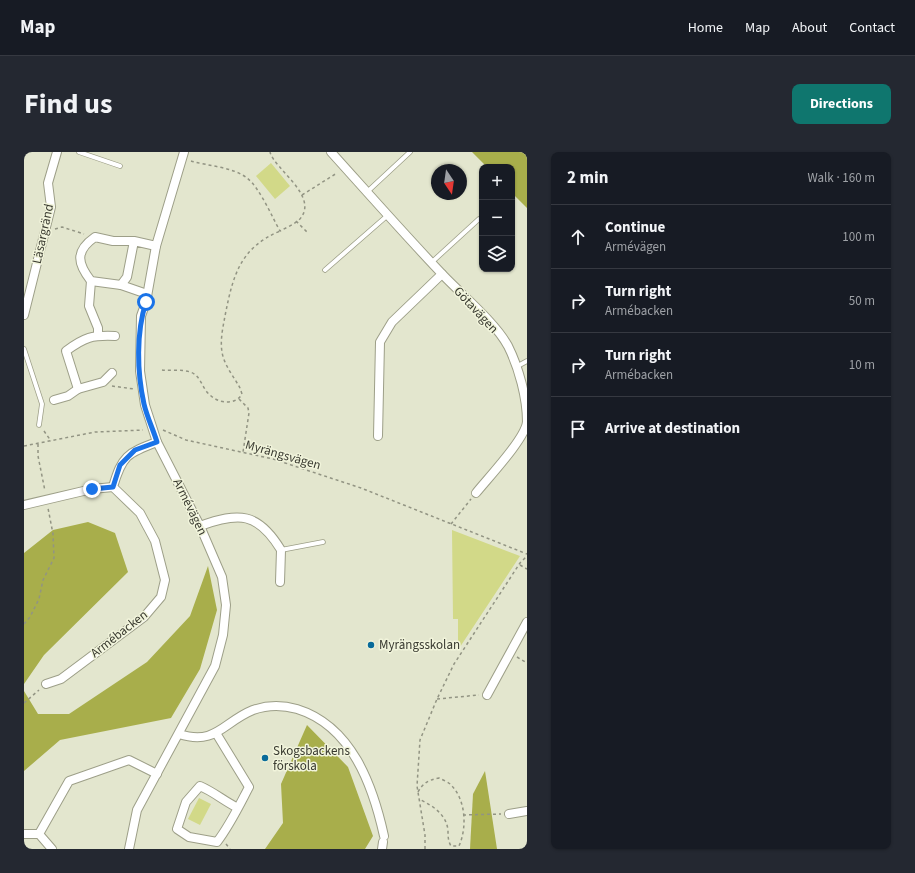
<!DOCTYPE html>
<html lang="en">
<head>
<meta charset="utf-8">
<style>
	body { margin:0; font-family:"Source Sans 3",sans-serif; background:#242831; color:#f1f3f6 }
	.controls { position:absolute; right:12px; top:12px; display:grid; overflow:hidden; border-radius:8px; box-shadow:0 1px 3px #0004 }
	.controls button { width:36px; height:36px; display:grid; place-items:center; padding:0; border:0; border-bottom:1px solid #363941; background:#171b24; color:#f1f3f6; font:20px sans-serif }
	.compass { position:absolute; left:407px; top:12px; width:36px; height:36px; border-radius:50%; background:#171b24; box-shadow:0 1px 3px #0004; rotate:167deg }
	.stop { position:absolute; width:12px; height:12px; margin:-9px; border:3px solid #1a73e8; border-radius:50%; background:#fff }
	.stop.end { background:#1a73e8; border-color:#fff; box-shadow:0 1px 4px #0008 }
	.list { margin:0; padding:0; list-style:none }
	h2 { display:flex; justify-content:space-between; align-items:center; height:52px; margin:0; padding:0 16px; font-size:17px }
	h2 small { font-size:13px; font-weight:400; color:#9ea1a6 }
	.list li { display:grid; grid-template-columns:26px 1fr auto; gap:12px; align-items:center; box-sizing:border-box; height:64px; padding:0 16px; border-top:1px solid #363941 }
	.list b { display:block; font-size:15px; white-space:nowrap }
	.list p { margin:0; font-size:13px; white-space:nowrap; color:#9ea1a6 }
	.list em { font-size:13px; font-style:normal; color:#9ea1a6 }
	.icon { flex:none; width:22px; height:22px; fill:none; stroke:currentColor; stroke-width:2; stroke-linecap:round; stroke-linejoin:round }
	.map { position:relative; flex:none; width:503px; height:697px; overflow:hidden; border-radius:8px }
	header { display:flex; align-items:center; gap:24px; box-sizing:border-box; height:56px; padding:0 20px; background:#171b24; border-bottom:1px solid #363941 }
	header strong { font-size:19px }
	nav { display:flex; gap:22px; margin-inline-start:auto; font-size:14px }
	.intro { display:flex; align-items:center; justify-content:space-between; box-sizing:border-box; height:96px; padding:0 24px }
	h1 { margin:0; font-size:28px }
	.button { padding:10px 18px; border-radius:8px; background:#0f766e; color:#fff; font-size:14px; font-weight:700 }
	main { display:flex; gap:24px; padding:0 24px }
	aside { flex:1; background:#171b24; border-radius:8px; box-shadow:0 1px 3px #0004 }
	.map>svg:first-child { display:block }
	.green { fill:#d2d988 }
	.forest { fill:#a8ae4b }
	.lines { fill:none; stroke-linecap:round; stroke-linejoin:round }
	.service-casing { stroke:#9d9f88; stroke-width:5.5 }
	.minor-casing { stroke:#9d9f88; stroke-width:10 }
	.path { stroke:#929483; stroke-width:1.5; stroke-dasharray:3 3; stroke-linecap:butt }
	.service { stroke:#fff; stroke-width:4 }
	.minor { stroke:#fff; stroke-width:8 }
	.route { stroke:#1a73e8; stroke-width:5 }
	.poi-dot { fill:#096b9a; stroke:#f1f4db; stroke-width:1.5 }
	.labels { text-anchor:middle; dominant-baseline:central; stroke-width:3; stroke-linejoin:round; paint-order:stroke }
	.street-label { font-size:13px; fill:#393a30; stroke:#f1f4db }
	.poi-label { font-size:13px; fill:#393a30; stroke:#f1f4db; text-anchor:start }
</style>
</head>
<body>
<header>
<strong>Map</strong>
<nav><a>Home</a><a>Map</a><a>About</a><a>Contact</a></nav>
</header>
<div class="intro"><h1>Find us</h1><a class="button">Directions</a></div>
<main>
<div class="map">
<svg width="503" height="697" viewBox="0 0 503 697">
	<rect width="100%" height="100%" fill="#e3e6ce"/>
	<!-- green -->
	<g class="green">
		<path d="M247,11L266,34L251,47L232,24Z"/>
		<path d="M428,378L496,404L434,498V467H429Z"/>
		<path d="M175,646L187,652L176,673L164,667Z"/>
	</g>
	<!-- forest -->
	<g class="forest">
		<path d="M448,0H503V56L488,41V15H463Z"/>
		<path d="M64,370L91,381L104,420L20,503L0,532V401L29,378Z"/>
		<path d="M184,414L193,458L176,517L147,566L36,588L0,619V539L14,562H45L123,510L166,464Z"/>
		<path d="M283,573L324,615L349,684L341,697H241L259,671L257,632Z"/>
		<path d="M461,619L473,697H446L449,642Z"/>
	</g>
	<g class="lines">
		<defs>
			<g id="service">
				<path d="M55,0L96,14"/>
				<path d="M343,40L386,0"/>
				<path d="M408,110L455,67"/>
				<path d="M301,118L364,63"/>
				<path d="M0,197L18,252L15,273"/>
				<path d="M492,215L503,209"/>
				<path d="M257,398L299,390"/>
			</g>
			<g id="minor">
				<path d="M307,0C344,41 381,83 419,123C438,143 471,170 484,194C495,216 503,246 503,270C501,287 464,326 452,341"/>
				<path d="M110,89H89L71,85C51,99 53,111 67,129L97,133L103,125L110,89L132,94"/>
				<path d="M67,129L65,154L74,176V183"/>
				<path d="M97,133L123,142"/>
				<path d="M0,163L27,55L24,31L33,0"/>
				<path d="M88,221L79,230L54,237L42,199C61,185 68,183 91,184"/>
				<path d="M30,248L44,244L54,237"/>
				<path d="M354,284L356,190L368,170L418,122"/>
				<path d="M0,353L68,337L89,335"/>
				<path d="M176,374C215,360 234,360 257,398L256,430"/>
				<path d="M22,532L37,527L120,465L137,445L141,428L131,389L116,361L89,335C98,304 103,301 133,290"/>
				<path d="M463,543L503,470"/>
				<path d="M192,581L225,635C215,654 206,673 193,690L165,685L153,677L162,650L176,634C190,640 200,649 214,656"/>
				<path d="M155,582C192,594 199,570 229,558C243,553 259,553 273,557C328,574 349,634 360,684"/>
				<path d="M485,662L503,659"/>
				<path d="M0,682H15"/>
				<path d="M28,697L15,682L45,629L105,608L133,622"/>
				<path d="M105,697L113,658L191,514L199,483L202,453L198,425L176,374L133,290L121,253L116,219L117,164L122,150L132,94L160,0"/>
				<path d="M358,697L359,690"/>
			</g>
		</defs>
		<!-- service casing -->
		<use href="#service" class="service-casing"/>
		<!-- minor casing -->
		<use href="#minor" class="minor-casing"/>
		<!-- path -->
		<g class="path">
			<path d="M167,9C184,14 209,15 223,26C236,36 248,65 256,79C262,76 270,72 275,68C297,45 250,17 246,0"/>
			<path d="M278,43L313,21"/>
			<path d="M272,69L284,81"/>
			<path d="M31,77L38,75L60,82"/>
			<path d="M138,218C147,219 158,217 166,220C177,223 178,237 186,243C195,252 212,253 218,242L216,236C210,225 200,213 198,200C196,188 199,175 201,164C209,123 216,96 256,79"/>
			<path d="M88,234L110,237"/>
			<path d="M215,247L224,256L225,261L219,300"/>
			<path d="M139,278L162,288L249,307L337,336L503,402"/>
			<path d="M20,279L27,289"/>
			<path d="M14,292V304L21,339"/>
			<path d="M0,294L71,280L119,278"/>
			<path d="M427,372L447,347"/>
			<path d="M496,413L503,417"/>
			<path d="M0,472L6,465L15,447L19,428L30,406L29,382L24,356"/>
			<path d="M493,505L503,511"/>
			<path d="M413,547L455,543"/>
			<path d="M0,551L15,538"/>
			<path d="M394,640C399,631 404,628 415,626C419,628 425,630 428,634C442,649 443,676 435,694H427C424,689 424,684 424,678C422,662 409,654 395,647"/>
			<path d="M439,663L477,662"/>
			<path d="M202,692L206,697"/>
			<path d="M401,697V683L393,634L396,588L413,547L430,512L496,411L503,404"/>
		</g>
		<!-- service -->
		<use href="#service" class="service"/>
		<!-- minor -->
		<use href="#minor" class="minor"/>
	</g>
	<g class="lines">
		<!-- route -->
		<path class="route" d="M68,337L89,335L96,313L111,298L133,290C129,277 123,265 120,252C113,220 112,181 122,150"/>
	</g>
	<!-- markers -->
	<g class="poi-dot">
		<circle cx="347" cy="493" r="4"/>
		<circle cx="241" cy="606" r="4"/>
	</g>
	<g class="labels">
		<!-- street labels -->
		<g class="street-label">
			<text transform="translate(19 82) rotate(-78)">Läsargränd</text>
			<text transform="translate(452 158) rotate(47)">Götavägen</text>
			<text transform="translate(259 303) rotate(16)">Myrängsvägen</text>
			<text transform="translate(166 355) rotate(64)">Armévägen</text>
			<text transform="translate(95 482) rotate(-38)">Armébacken</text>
		</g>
		<!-- poi labels -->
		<g class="poi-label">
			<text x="355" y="493">Myrängsskolan</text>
			<text x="249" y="599">Skogsbackens<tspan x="249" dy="15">förskola</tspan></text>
		</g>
	</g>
</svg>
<div class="controls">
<button>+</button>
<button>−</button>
<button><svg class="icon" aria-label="layers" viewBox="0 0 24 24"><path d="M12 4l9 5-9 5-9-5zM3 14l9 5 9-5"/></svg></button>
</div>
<svg class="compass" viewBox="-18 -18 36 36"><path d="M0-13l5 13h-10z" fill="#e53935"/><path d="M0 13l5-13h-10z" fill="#9ea1a6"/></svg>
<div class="stop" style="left:122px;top:150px"></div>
<div class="stop end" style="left:68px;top:337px"></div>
</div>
<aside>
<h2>2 min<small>Walk · 160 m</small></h2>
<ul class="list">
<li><svg class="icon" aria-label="ahead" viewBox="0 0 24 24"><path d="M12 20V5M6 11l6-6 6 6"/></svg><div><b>Continue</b><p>Armévägen</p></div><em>100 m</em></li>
<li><svg class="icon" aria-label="right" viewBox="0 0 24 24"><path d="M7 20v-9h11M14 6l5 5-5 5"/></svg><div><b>Turn right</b><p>Armébacken</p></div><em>50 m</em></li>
<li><svg class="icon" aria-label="right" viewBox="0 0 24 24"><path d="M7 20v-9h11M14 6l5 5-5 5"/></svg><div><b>Turn right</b><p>Armébacken</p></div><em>10 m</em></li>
<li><svg class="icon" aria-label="arrive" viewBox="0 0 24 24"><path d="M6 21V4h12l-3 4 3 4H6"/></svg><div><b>Arrive at destination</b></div></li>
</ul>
</aside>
</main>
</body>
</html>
